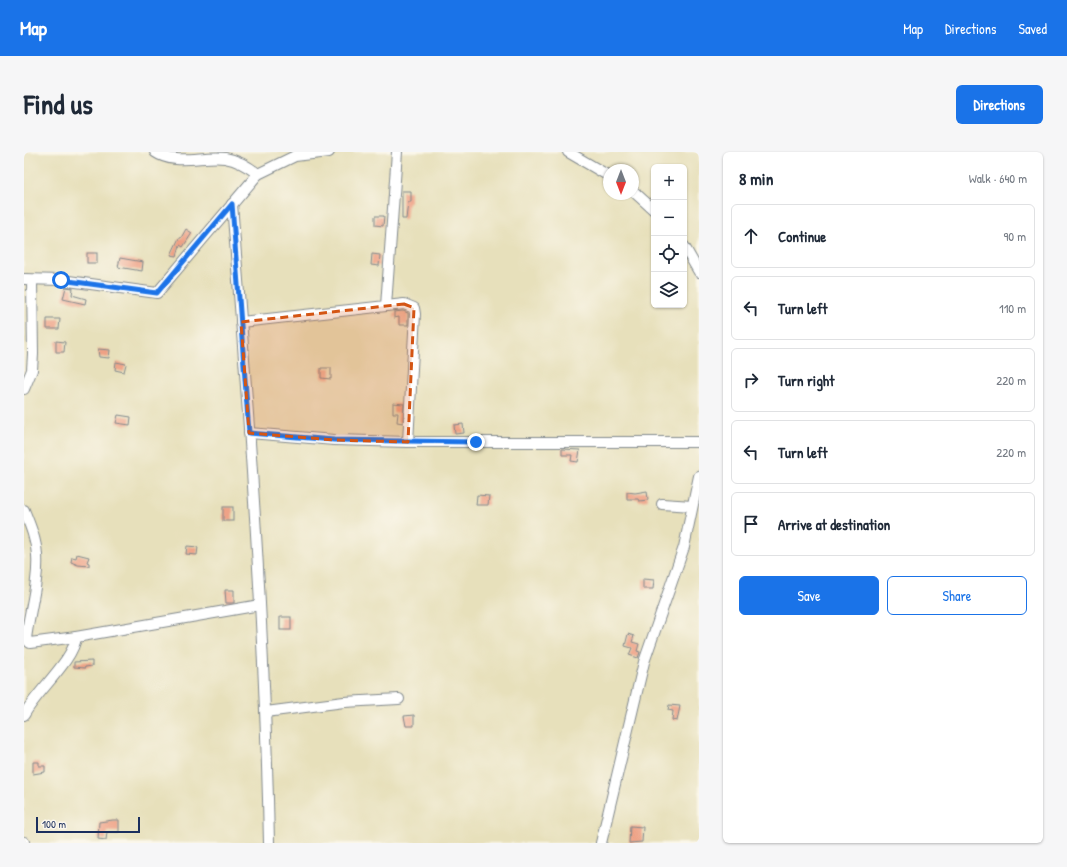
<!DOCTYPE html>
<html lang="en">
<head>
<meta charset="utf-8">
<style>
	body { margin:0; font-family:"Patrick Hand",sans-serif; background:#f6f6f7; color:#1f2937 }
	.controls { position:absolute; right:12px; top:12px; display:grid; overflow:hidden; border-radius:6px; box-shadow:0 1px 3px #0004 }
	.controls button { width:36px; height:36px; display:grid; place-items:center; padding:0; border:0; border-bottom:1px solid #e0e1e3; background:#fff; color:#1f2937; font:20px sans-serif }
	.compass { position:absolute; left:579px; top:12px; width:36px; height:36px; border-radius:50%; background:#fff; box-shadow:0 1px 3px #0004; rotate:180deg }
	.scale { position:absolute; left:12px; bottom:10px; width:104px; box-sizing:border-box; padding-left:4px; border:2px solid #1b2f5e; border-top:0; font-size:11px; line-height:14px; white-space:nowrap; color:#1b2f5e; -webkit-text-stroke:3px #fbf7ec; paint-order:stroke }
	.stop { position:absolute; width:12px; height:12px; margin:-9px; border:3px solid #1a73e8; border-radius:50%; background:#fff }
	.stop.end { background:#1a73e8; border-color:#fff; box-shadow:0 1px 4px #0008 }
	.list { margin:0; padding:0; list-style:none }
	h2 { display:flex; justify-content:space-between; align-items:center; height:52px; margin:0; padding:0 16px; font-size:17px }
	h2 small { font-size:13px; font-weight:400; color:#747a83 }
	.list li { display:grid; grid-template-columns:26px 1fr auto; gap:12px; align-items:center; box-sizing:border-box; height:64px; margin:0 8px 8px; padding:0 8px; border:1px solid #e0e1e3; border-radius:6px }
	.list b { display:block; font-size:15px; white-space:nowrap }
	.list em { font-size:13px; font-style:normal; color:#747a83 }
	.actions { display:flex; gap:8px; padding:12px 16px }
	.actions a { flex:1; padding:9px 0; border:1px solid #1a73e8; border-radius:6px; text-align:center; font-size:14px; color:#1a73e8 }
	.actions .main { background:#1a73e8; color:#fff }
	.icon { flex:none; width:22px; height:22px; fill:none; stroke:currentColor; stroke-width:2; stroke-linecap:round; stroke-linejoin:round }
	.map { position:relative; flex:none; width:675px; height:691px; overflow:hidden; border-radius:6px }
	header { display:flex; align-items:center; gap:24px; box-sizing:border-box; height:56px; padding:0 20px; background:#1a73e8; color:#fff }
	header strong { font-size:19px }
	nav { display:flex; gap:22px; margin-inline-start:auto; font-size:14px }
	.intro { display:flex; align-items:center; justify-content:space-between; box-sizing:border-box; height:96px; padding:0 24px }
	h1 { margin:0; font-size:28px }
	.button { padding:10px 18px; border-radius:6px; background:#1a73e8; color:#fff; font-size:14px; font-weight:700 }
	main { display:flex; gap:24px; padding:0 24px }
	aside { flex:1; background:#fff; border-radius:6px; box-shadow:0 1px 3px #0004 }
	.map>svg:first-child { display:block }
	.building { fill:#eea185 }
	.lines { fill:none; stroke-linecap:round; stroke-linejoin:round }
	.minor-casing { stroke:#81888c; stroke-width:12 }
	.minor { stroke:#fff; stroke-width:10 }
	.route { stroke:#1a73e8; stroke-width:5 }
	.marked { fill:#d45514; fill-opacity:0.2; stroke:#d45514; stroke-width:3; stroke-dasharray:8 5; stroke-linejoin:round }
</style>
</head>
<body>
<header>
<strong>Map</strong>
<nav><a>Map</a><a>Directions</a><a>Saved</a></nav>
</header>
<div class="intro"><h1>Find us</h1><a class="button">Directions</a></div>
<main>
<div class="map">
<svg width="675" height="691" viewBox="0 0 675 691">
	<rect width="100%" height="100%" fill="#fbf7ec"/>
	<filter id="ink" filterUnits="userSpaceOnUse"><feTurbulence type="fractalNoise" baseFrequency=".025" numOctaves="2"/><feDisplacementMap in="SourceGraphic" scale="8" xChannelSelector="R" yChannelSelector="G"/><feConvolveMatrix kernelMatrix="1 2 1 2 8 2 1 2 1" color-interpolation-filters="sRGB"/></filter>
	<filter id="wash" filterUnits="userSpaceOnUse"><feTurbulence type="fractalNoise" baseFrequency=".012" numOctaves="4" result="noise"/><feDisplacementMap in="SourceGraphic" scale="16" xChannelSelector="R" yChannelSelector="G"/><feGaussianBlur stdDeviation="0.9" result="paint"/><feColorMatrix in="noise" values="0 0 0 0 0 0 0 0 0 0 0 0 0 0 0 0 0 1.4 0 .05"/><feComposite in="paint" operator="in"/></filter>
	<g filter="url(#wash)">
		<rect width="100%" height="100%" fill="#e7e0bb"/>
		<g id="blocks">
			<!-- building -->
			<g class="building">
				<path d="M378,39H387V50H384L382,67H378Z"/>
				<path d="M351,64H360L359,74L351,73Z"/>
				<path d="M162,77L168,81L159,95L156,93L153,104L147,103L155,86H157Z"/>
				<rect x="63" y="101" width="10" height="10"/>
				<path d="M348,102L356,103L355,114L347,113Z"/>
				<path d="M96,106L119,110L118,119L94,115Z"/>
				<path d="M42,135L49,136L48,143L62,147L61,152L39,147Z"/>
				<path d="M379,159L384,161V173H375V165L370,166V160Z"/>
				<path d="M23,167H36L35,177H23Z"/>
				<path d="M32,189L41,190L40,200H32Z"/>
				<path d="M74,197L86,198L85,206L75,205Z"/>
				<path d="M92,210L102,212L100,220L91,218Z"/>
				<path d="M297,216H307V227L297,226Z"/>
				<path d="M369,251L380,252L379,271L373,270L374,261H369Z"/>
				<path d="M94,263L107,265L106,273L92,271Z"/>
				<path d="M439,272L440,281L431,282L430,273Z"/>
				<path d="M538,297L556,298L554,310L547,309L548,303H538Z"/>
				<path d="M623,339L624,348L615,349L614,347H603V340L611,341Z"/>
				<path d="M453,343L465,344L464,353H452Z"/>
				<rect x="199" y="355" width="10" height="14"/>
				<path d="M163,394L174,395L173,403L162,402Z"/>
				<path d="M53,402L65,405L63,410L65,411V414L54,413L47,410L48,405L52,406Z"/>
				<path d="M619,427L630,428L629,437H619Z"/>
				<path d="M201,438H210V451H202Z"/>
				<rect x="256" y="465" width="11" height="13"/>
				<path d="M604,482L610,484L608,490L615,492L613,499L616,500L614,506L605,503L608,496L601,494Z"/>
				<path d="M68,509V514L61,515V516L50,515V510Z"/>
				<path d="M645,553L656,554L653,569L648,568L649,559L644,558Z"/>
				<path d="M390,563V574H382L380,564Z"/>
				<path d="M9,610H15V614H21V620L9,622Z"/>
				<path d="M89,668H95V680H83L82,688L74,687L75,670Z"/>
				<path d="M606,674L619,675L618,690L605,691Z"/>
			</g>
		</g>
	</g>
	<g filter="url(#ink)">
		<use href="#blocks" fill-opacity="0" stroke="#81888c" stroke-width="1"/>
		<g class="lines">
			<defs>
				<g id="minor">
					<path d="M131,0C151,14 179,3 201,6C213,8 225,15 234,22"/>
					<path d="M544,0L585,24"/>
					<path d="M609,39L630,58"/>
					<path d="M208,52C225,265 241,478 245,691"/>
					<path d="M660,94L675,120"/>
					<path d="M0,127L37,128L133,141L234,22L271,4L305,0"/>
					<path d="M362,154L380,152L390,156L391,162L384,290H675"/>
					<path d="M217,170L362,154L373,0"/>
					<path d="M0,237L8,218L9,202L8,128"/>
					<path d="M225,281L310,288L384,290"/>
					<path d="M638,352L668,354"/>
					<path d="M0,358C6,373 12,387 13,403C15,430 5,460 2,487L6,491L52,485C50,508 12,540 0,563"/>
					<path d="M52,485L236,453"/>
					<path d="M242,560L320,550L375,547"/>
					<path d="M0,690V691"/>
					<path d="M577,691L620,510L660,395L675,324"/>
				</g>
			</defs>
			<!-- minor casing -->
			<use href="#minor" class="minor-casing"/>
			<!-- minor -->
			<use href="#minor" class="minor"/>
		</g>
	</g>
	<g class="lines" filter="url(#ink)">
		<!-- route -->
		<path class="route" d="M37,128L133,141L208,52L225,281L310,288L452,290"/>
	</g>
	<!-- marked area -->
	<path class="marked" d="M380,152L390,156L384,290L310,288L225,281L217,170Z"/>
</svg>
<div class="controls">
<button>+</button>
<button>−</button>
<button><svg class="icon" aria-label="locate" viewBox="0 0 24 24"><circle cx="12" cy="12" r="6"/><path d="M12 2v4M12 18v4M2 12h4M18 12h4"/></svg></button>
<button><svg class="icon" aria-label="layers" viewBox="0 0 24 24"><path d="M12 4l9 5-9 5-9-5zM3 14l9 5 9-5"/></svg></button>
</div>
<svg class="compass" viewBox="-18 -18 36 36"><path d="M0-13l5 13h-10z" fill="#e53935"/><path d="M0 13l5-13h-10z" fill="#747a83"/></svg>
<div class="scale">100 m</div>
<div class="stop" style="left:37px;top:128px"></div>
<div class="stop end" style="left:452px;top:290px"></div>
</div>
<aside>
<h2>8 min<small>Walk · 640 m</small></h2>
<ul class="list">
<li><svg class="icon" aria-label="ahead" viewBox="0 0 24 24"><path d="M12 20V5M6 11l6-6 6 6"/></svg><div><b>Continue</b></div><em>90 m</em></li>
<li><svg class="icon" aria-label="left" viewBox="0 0 24 24"><path d="M17 20v-9H6M10 6l-5 5 5 5"/></svg><div><b>Turn left</b></div><em>110 m</em></li>
<li><svg class="icon" aria-label="right" viewBox="0 0 24 24"><path d="M7 20v-9h11M14 6l5 5-5 5"/></svg><div><b>Turn right</b></div><em>220 m</em></li>
<li><svg class="icon" aria-label="left" viewBox="0 0 24 24"><path d="M17 20v-9H6M10 6l-5 5 5 5"/></svg><div><b>Turn left</b></div><em>220 m</em></li>
<li><svg class="icon" aria-label="arrive" viewBox="0 0 24 24"><path d="M6 21V4h12l-3 4 3 4H6"/></svg><div><b>Arrive at destination</b></div></li>
</ul>
<div class="actions"><a class="main">Save</a><a>Share</a></div>
</aside>
</main>
</body>
</html>
